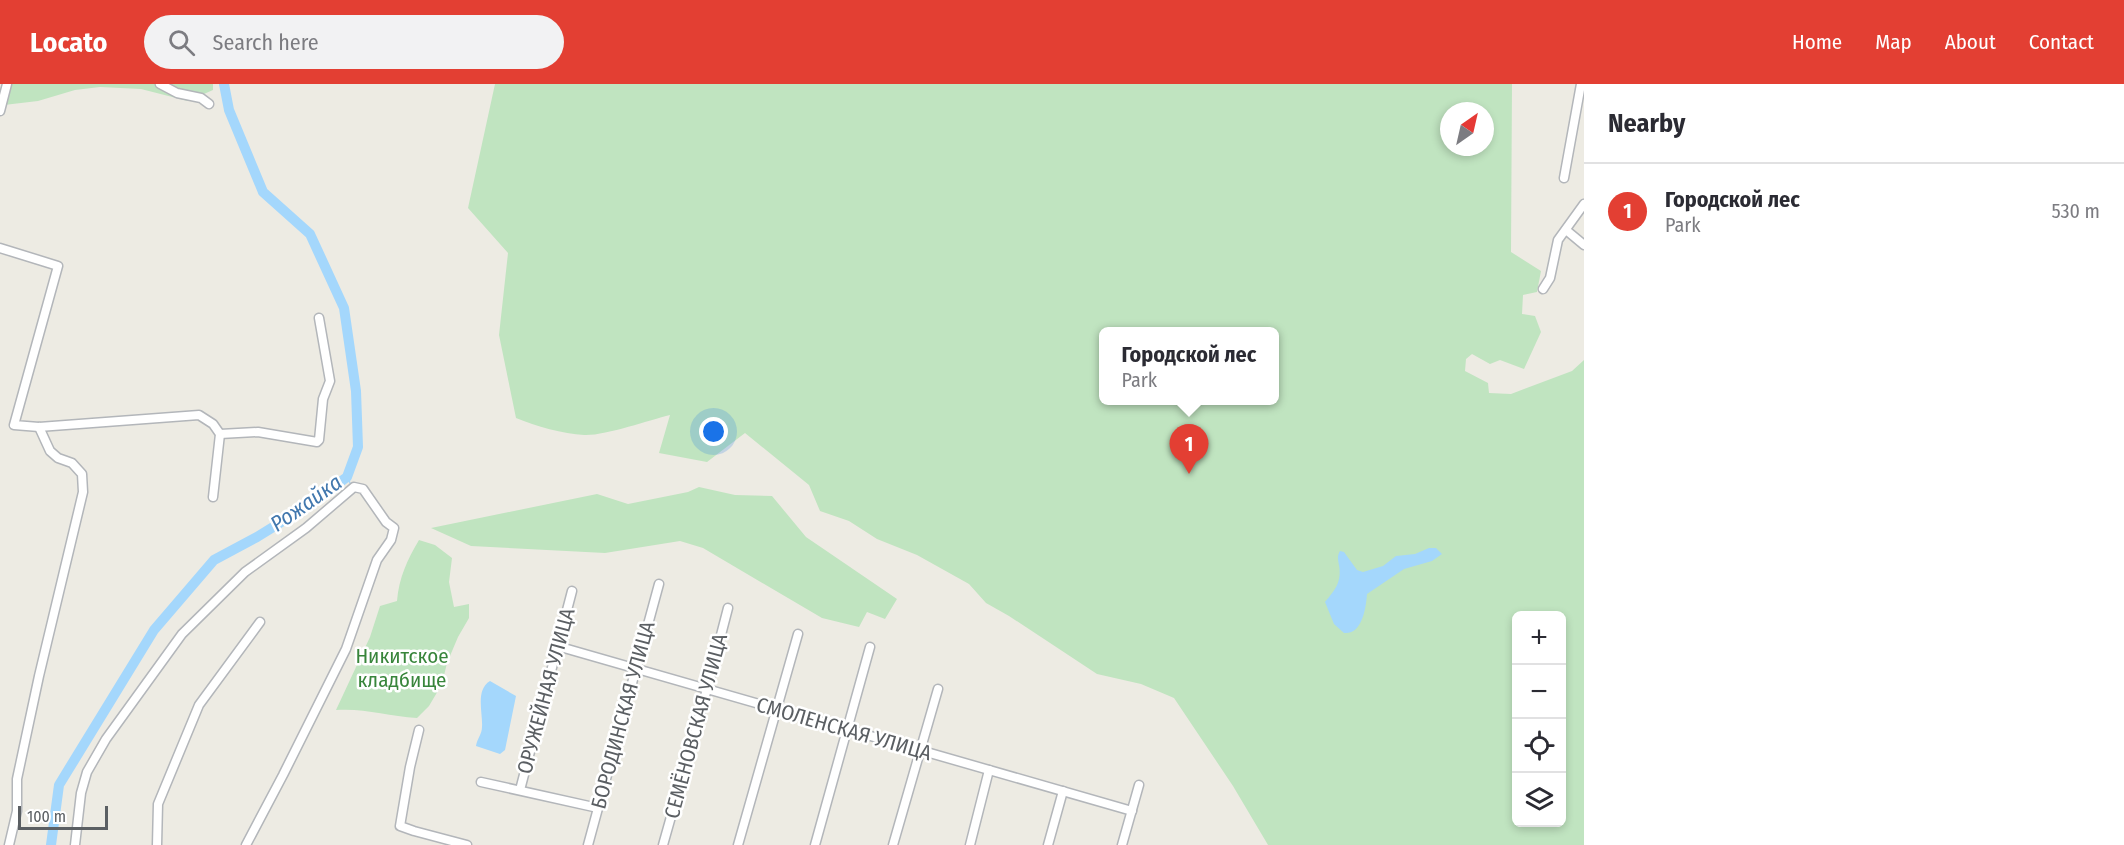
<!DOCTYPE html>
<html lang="en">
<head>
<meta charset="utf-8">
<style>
	body { margin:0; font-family:"Fira Sans Condensed",sans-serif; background:#f2f2f3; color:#2b2b33 }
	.controls { position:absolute; right:18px; bottom:18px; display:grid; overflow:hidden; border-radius:9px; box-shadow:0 3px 9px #0003 }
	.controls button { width:54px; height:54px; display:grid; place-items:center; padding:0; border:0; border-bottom:2px solid #e1e1e2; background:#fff; color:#2b2b33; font:30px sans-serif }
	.compass { position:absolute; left:1440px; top:18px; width:54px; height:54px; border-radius:50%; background:#fff; box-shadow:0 3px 9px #0003; rotate:34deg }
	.scale { position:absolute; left:18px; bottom:15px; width:90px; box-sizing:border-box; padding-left:6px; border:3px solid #5b5f63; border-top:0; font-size:16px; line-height:21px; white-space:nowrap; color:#5b5f63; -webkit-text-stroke:4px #fff; paint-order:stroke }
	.you { position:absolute; left:714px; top:348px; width:21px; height:21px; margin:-15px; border:4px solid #fff; border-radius:50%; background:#1a73e8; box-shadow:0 0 0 9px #1a73e833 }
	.badge { display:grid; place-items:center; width:39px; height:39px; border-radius:50%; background:#e33f33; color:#fff; font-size:20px; font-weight:700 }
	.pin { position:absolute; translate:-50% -50px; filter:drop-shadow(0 2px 3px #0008) }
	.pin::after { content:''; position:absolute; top:32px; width:21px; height:18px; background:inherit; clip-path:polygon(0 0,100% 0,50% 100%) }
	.popup { position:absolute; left:1099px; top:243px; width:180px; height:78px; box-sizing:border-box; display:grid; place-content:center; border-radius:9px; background:#fff; filter:drop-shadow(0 2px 4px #0005); font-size:20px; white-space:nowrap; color:#7c7c81 }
	.popup b { font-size:22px; color:#2b2b33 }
	.popup::after { content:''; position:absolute; left:50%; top:100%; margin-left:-12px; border:12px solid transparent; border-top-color:#fff }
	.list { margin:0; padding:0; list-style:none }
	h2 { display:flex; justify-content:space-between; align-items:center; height:78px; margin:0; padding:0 24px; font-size:26px }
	h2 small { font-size:20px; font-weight:400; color:#7c7c81 }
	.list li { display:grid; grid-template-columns:39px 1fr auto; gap:18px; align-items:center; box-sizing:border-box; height:96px; padding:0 24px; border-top:2px solid #e1e1e2 }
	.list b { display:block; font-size:22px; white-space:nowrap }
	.list p { margin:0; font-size:20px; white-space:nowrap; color:#7c7c81 }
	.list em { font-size:20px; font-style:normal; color:#7c7c81 }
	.icon { flex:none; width:33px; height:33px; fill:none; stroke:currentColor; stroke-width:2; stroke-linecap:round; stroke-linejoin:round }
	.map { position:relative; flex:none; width:1584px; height:761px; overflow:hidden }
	header { display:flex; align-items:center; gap:36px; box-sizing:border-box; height:84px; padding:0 30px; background:#e33f33; color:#fff }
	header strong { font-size:28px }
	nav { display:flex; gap:33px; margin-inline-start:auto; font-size:21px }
	.search { width:420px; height:54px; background:#f2f2f3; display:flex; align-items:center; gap:15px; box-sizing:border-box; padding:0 21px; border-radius:33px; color:#7c7c81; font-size:22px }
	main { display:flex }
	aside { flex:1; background:#fff }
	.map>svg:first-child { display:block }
	.green { fill:#c0e4c0; fill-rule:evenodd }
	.water { fill:#a4d7fc }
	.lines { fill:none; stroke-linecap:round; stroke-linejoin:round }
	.stream { stroke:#a4d7fc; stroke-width:1.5 }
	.river { stroke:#a4d7fc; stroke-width:10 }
	.minor-casing { stroke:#b3b6ba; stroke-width:11 }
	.minor { stroke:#fff; stroke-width:8 }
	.labels { text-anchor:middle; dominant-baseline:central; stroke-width:5; stroke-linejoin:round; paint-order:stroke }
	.park-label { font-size:21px; fill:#38853b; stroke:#fff }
	.street-label { font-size:21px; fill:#5b5f63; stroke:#fff }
	.water-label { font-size:22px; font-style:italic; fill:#4278ae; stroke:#fff }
</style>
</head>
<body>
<header>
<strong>Locato</strong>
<div class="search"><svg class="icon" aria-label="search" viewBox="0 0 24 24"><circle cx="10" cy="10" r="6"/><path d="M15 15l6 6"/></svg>Search here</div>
<nav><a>Home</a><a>Map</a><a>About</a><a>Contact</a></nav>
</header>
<main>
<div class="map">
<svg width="1584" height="761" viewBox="0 0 1584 761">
	<rect width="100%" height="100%" fill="#edebe3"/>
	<!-- green -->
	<g class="green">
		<path d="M10,0H213V6L188,17L141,5L100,3L75,6L38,17L4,21Z"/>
		<path d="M495,0H1512L1511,168L1541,187L1537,208L1523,211L1522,230L1535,232L1541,248L1524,285L1500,276L1490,280L1472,270L1466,275L1465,287L1488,299L1489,309L1511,310L1572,287L1584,276V761H1268L1233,702L1174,614L1141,600L1097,590L1009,532L986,519L969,500L917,471L877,455L849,437L820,427L809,401L745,349L707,378L659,369L670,331C649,336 605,352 584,351C563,350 536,342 516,334L499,251L508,169L468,124ZM1449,27H1485V63H1449ZM1104,248H1274V316H1104ZM1516,532H1562V738H1516Z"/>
		<path d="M699,403L735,411L772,412L806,453L897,515L885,535L867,528L859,543L822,534L703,464L680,457L605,469L471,462L431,444L597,410L628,420L688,408Z"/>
		<path d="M419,456L435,461L452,474L449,498L454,523L469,520V534L458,553L447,579L442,600L429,622L417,634C388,632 364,624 336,626L370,553L380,522L397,517C399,494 407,476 419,456Z"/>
	</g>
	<!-- water -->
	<g class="water">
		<path d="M1429,464H1436L1442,470L1432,477L1404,485L1367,510C1366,524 1362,551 1344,549L1334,540L1325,518C1335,506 1342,498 1339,481C1338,475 1337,472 1340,467L1344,468L1357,486L1363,488L1383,482L1396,472L1415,470Z"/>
		<path d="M490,597L516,612L505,666L500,670L476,662C477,655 482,650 482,643C483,629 475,606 490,597Z"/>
	</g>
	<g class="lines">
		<!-- stream -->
		<path class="stream" d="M347,393L350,399"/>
		<!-- river -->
		<path class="river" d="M51,761L59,701L154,546L214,476L257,453L312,419L347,393L358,363L356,307L344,224L310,150L263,108L229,26L224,0"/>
		<defs>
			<g id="minor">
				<path d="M160,0L177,9L201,14L209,20"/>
				<path d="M0,27L7,0"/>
				<path d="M1564,94L1581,0"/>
				<path d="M1566,146L1584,161"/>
				<path d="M0,164L58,182L14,341L39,343L199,331L213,340L220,350L213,413"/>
				<path d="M1543,205L1550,194L1558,156L1584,120"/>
				<path d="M220,350L258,348L317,358L319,356L323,315L330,297L319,234"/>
				<path d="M557,562L1132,727"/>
				<path d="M419,646L410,683L400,742L414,747L467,761"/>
				<path d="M481,698L598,724"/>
				<path d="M520,706L572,507"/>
				<path d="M9,761L17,727V695L39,592L83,408L82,390L72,379L58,374L50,367L39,343"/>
				<path d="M75,761L81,709L87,688L106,655L182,550L245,488L306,444L354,403L363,405L386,438L394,444L391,456L377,476L346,565L283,691L246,761"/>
				<path d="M157,761L158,720L199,621L260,538"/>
				<path d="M588,761L659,500"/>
				<path d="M663,761L707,605L728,524"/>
				<path d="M738,761L798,550"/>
				<path d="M815,761L870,563"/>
				<path d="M893,761L938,605"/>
				<path d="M970,761L989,686"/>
				<path d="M1048,761L1063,707"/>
				<path d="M1122,761L1139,701"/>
			</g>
		</defs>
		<!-- minor casing -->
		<use href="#minor" class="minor-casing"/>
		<!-- minor -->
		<use href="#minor" class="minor"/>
	</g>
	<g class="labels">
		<!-- park labels -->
		<g class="park-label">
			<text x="402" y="572">Никитское<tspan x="402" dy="24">кладбище</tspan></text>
		</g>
		<!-- street labels -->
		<g class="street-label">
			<text transform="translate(546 607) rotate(-75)">ОРУЖЕЙНАЯ УЛИЦА</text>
			<text transform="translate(623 631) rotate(-75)">БОРОДИНСКАЯ УЛИЦА</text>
			<text transform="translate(696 642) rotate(-75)">СЕМЁНОВСКАЯ УЛИЦА</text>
			<text transform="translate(844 645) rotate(16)">СМОЛЕНСКАЯ УЛИЦА</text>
		</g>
		<!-- water labels -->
		<g class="water-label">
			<text transform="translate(306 419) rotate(-35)">Рожайка</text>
		</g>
	</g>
</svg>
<div class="controls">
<button>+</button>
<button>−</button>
<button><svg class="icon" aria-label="locate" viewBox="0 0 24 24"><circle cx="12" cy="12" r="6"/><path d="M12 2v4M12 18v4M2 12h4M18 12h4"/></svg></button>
<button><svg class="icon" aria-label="layers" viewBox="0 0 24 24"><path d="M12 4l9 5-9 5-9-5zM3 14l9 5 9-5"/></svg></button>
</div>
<svg class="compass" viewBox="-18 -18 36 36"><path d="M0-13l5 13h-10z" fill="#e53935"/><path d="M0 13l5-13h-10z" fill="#7c7c81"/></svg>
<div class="scale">100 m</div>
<div class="you"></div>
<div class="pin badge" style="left:1189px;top:390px">1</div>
<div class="popup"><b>Городской лес</b>Park</div>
</div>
<aside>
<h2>Nearby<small></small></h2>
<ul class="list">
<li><span class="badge">1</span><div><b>Городской лес</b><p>Park</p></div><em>530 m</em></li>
</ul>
</aside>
</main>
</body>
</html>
